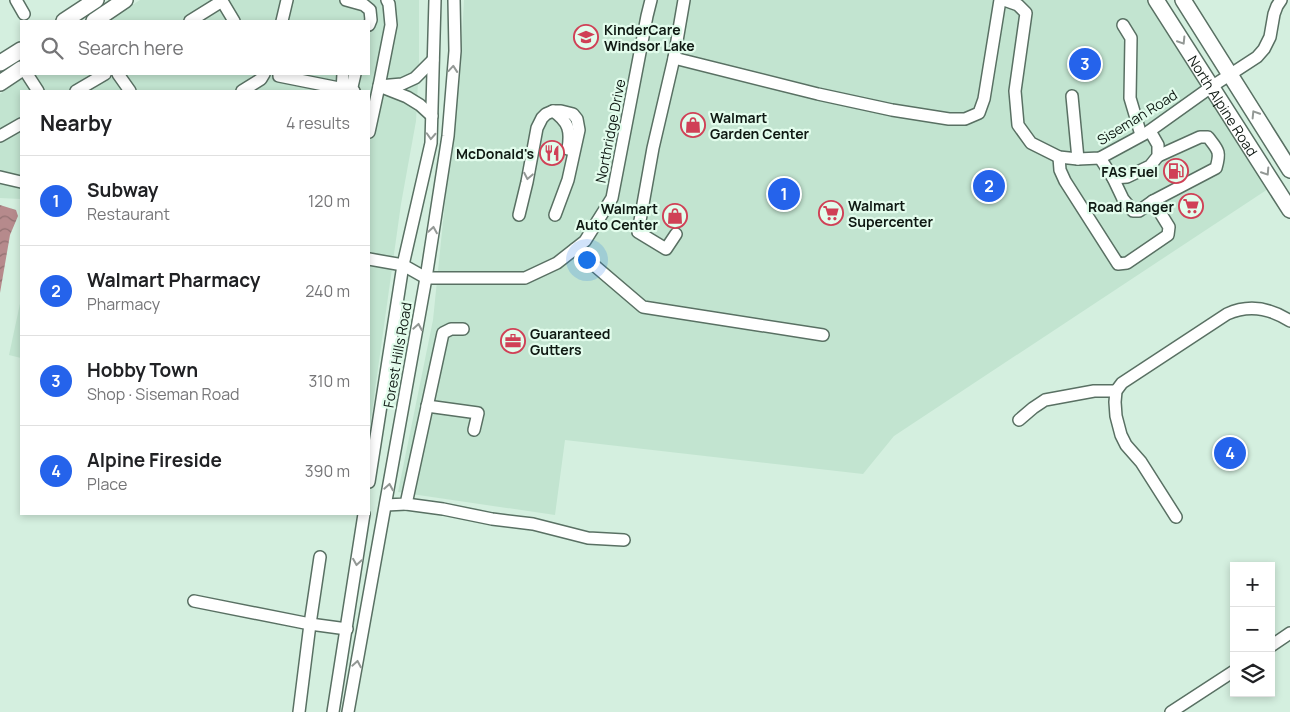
<!DOCTYPE html>
<html lang="en">
<head>
<meta charset="utf-8">
<style>
	body { margin:0; font-family:Manrope,sans-serif; background:#f6f6f6; color:#202124 }
	.controls { position:absolute; right:15px; bottom:15px; display:grid; overflow:hidden; border-radius:0px; box-shadow:0 2px 8px #0003 }
	.controls button { width:45px; height:45px; display:grid; place-items:center; padding:0; border:0; border-bottom:1px solid #e0e0e0; background:#fff; color:#202124; font:25px sans-serif }
	.you { position:absolute; left:586px; top:259px; width:18px; height:18px; margin:-12px; border:4px solid #fff; border-radius:50%; background:#1a73e8; box-shadow:0 0 0 8px #1a73e833 }
	.badge { display:grid; place-items:center; width:32px; height:32px; border-radius:50%; background:#2563eb; color:#fff; font-size:16px; font-weight:700 }
	.pin { position:absolute; translate:-50% -50%; border:2px solid #fff; box-shadow:0 1px 5px #0006 }
	.list { margin:0; padding:0; list-style:none }
	h2 { display:flex; justify-content:space-between; align-items:center; height:65px; margin:0; padding:0 20px; font-size:21px }
	h2 small { font-size:16px; font-weight:400; color:#757577 }
	.list li { display:grid; grid-template-columns:32px 1fr auto; gap:15px; align-items:center; box-sizing:border-box; height:90px; padding:0 20px; border-top:1px solid #e0e0e0 }
	.list b { display:block; font-size:19px; white-space:nowrap }
	.list p { margin:0; font-size:16px; white-space:nowrap; color:#757577 }
	.list em { font-size:16px; font-style:normal; color:#757577 }
	.icon { flex:none; width:28px; height:28px; fill:none; stroke:currentColor; stroke-width:2; stroke-linecap:round; stroke-linejoin:round }
	.map { position:relative; flex:none; width:1290px; height:712px; overflow:hidden }
	.search { position:absolute; background:#fff; box-shadow:0 2px 8px #0003; left:20px; top:20px; width:350px; height:55px; display:flex; align-items:center; gap:12px; box-sizing:border-box; padding:0 18px; border-radius:0px; color:#757577; font-size:19px }
	.panel { position:absolute; background:#fff; box-shadow:0 2px 8px #0003; left:20px; top:90px; width:350px; height:425px; border-radius:0px }
	.map>svg:first-child { display:block }
	.built { fill:#c2e4d0 }
	.water { fill:url(#water-waves) }
	.lines { fill:none; stroke-linecap:round; stroke-linejoin:round }
	.minor-casing { stroke:#597063; stroke-width:14 }
	.major-casing { stroke:#597063; stroke-width:18 }
	.minor { stroke:#fff; stroke-width:11 }
	.major { stroke:#fff; stroke-width:15 }
	.oneway { stroke:#939895 }
	.labels { text-anchor:middle; dominant-baseline:central; stroke-width:4.5; stroke-linejoin:round; paint-order:stroke }
	.poi-label { font-size:14px; font-weight:bold; fill:#0f1913; stroke:#e2fcec; text-anchor:start }
	.street-label { font-size:14px; fill:#0f1913; stroke:#e2fcec }
</style>
</head>
<body>
<div class="map">
<svg width="1290" height="712" viewBox="0 0 1290 712">
	<defs>
		<pattern id="water-waves" width="16" height="10" patternUnits="userSpaceOnUse" patternTransform="scale(1.25)"><rect width="16" height="10" fill="#b68a8c"/><path d="M0 5q4-4 8 0t8 0" fill="none" stroke="#927071"/></pattern>
	</defs>
	<rect width="100%" height="100%" fill="#d4efdf"/>
	<!-- built -->
	<g class="built">
		<path d="M140,0H419V62L416,121L401,204L369,433V91H21V199L0,198V94L29,74H369V21H108Z"/>
		<path d="M464,0H1149L1268,189L894,436L863,474L565,440L555,515L398,492L433,320L462,35Z"/>
		<path d="M21,299V358L9,355Z"/>
	</g>
	<!-- water -->
	<path class="water" d="M0,205L16,210L18,216L10,235L0,293Z"/>
	<g class="lines">
		<defs>
			<g id="minor">
				<path d="M16,0L24,14"/>
				<path d="M346,0L364,5L370,10L371,20L369,25"/>
				<path d="M1004,0L1018,5L1026,13L1015,91L1018,125L1031,143L1059,157L1078,159L1100,158L1148,132L1211,87L1257,57L1264,49L1270,37L1274,14L1277,6L1281,0"/>
				<path d="M190,21L222,1L234,21"/>
				<path d="M282,21L287,0"/>
				<path d="M1123,25L1131,38L1130,98L1141,135"/>
				<path d="M674,58L818,94L892,110L949,119H965L979,113L984,99L1000,0"/>
				<path d="M27,74L38,91"/>
				<path d="M118,74L130,91"/>
				<path d="M279,74V76L354,91"/>
				<path d="M76,91L105,74"/>
				<path d="M242,91L261,79L264,74"/>
				<path d="M342,91L343,74"/>
				<path d="M351,91L355,74"/>
				<path d="M1072,96L1078,159"/>
				<path d="M553,111C569,122 571,131 568,149"/>
				<path d="M432,116L420,105L407,97L379,86L402,84L415,78L433,60"/>
				<path d="M369,132L379,86L391,25L389,4L387,0"/>
				<path d="M0,136L21,124"/>
				<path d="M1059,157L1060,170L1065,181L1118,264L1127,263L1168,235L1169,227L1153,201"/>
				<path d="M1100,158L1113,178L1127,177L1150,166L1158,156V145L1150,131"/>
				<path d="M0,177L21,182"/>
				<path d="M1113,178L1123,199L1133,211H1139L1153,201L1216,168C1221,151 1218,150 1208,137H1200L1158,156"/>
				<path d="M519,215L527,182L537,128L542,118L546,114L553,111H561L573,114L577,119L579,130L568,180L555,215"/>
				<path d="M676,234L666,249L638,232L653,148L674,58L684,0"/>
				<path d="M575,249L643,307L823,335"/>
				<path d="M369,259L403,265L426,278H525L557,263L585,241L612,198L647,16L651,0"/>
				<path d="M427,406L478,413L474,430"/>
				<path d="M1019,420L1033,408L1045,400L1094,391H1116"/>
				<path d="M369,482L403,265L431,143L435,0"/>
				<path d="M406,504L443,509L492,519L533,524L588,538L624,540"/>
				<path d="M386,505L406,504L443,333L451,329H463"/>
				<path d="M1176,517L1141,462L1126,445L1121,435L1116,416L1115,402L1116,391L1122,383L1227,314C1249,304 1270,308 1290,321"/>
				<path d="M194,601L310,624L347,629"/>
				<path d="M1271,646L1290,633"/>
				<path d="M299,712L310,624L320,557"/>
				<path d="M333,712L364,514"/>
				<path d="M348,712L426,278L448,136L455,51L454,0"/>
				<path d="M1171,712L1234,671"/>
			</g>
			<g id="major">
				<path id="s1" d="M1156,0L1290,210"/>
				<path d="M1183,0L1290,170"/>
				<path d="M64,21L96,0"/>
				<path d="M94,21L125,0"/>
				<path d="M0,63L21,50"/>
				<path d="M0,83L21,69"/>
			</g>
		</defs>
		<!-- minor casing -->
		<use href="#minor" class="minor-casing"/>
		<!-- major casing -->
		<use href="#major" class="major-casing"/>
		<!-- minor -->
		<use href="#minor" class="minor"/>
		<!-- major -->
		<use href="#major" class="major"/>
	</g>
	<!-- one-way arrows -->
	<defs><path id="oneway-chevron" d="M-2-3.5L2.5 0L-2 3.5" fill="none" stroke-width="1.6" stroke-linecap="round" stroke-linejoin="round" transform="scale(1.25)"/></defs>
	<g class="oneway">
		<use href="#oneway-chevron" transform="translate(1182 41) rotate(58)"/>
		<use href="#oneway-chevron" transform="translate(453 69) rotate(-85)"/>
		<use href="#oneway-chevron" transform="translate(1255 114) rotate(-122)"/>
		<use href="#oneway-chevron" transform="translate(431 136) rotate(93)"/>
		<use href="#oneway-chevron" transform="translate(1266 172) rotate(57)"/>
		<use href="#oneway-chevron" transform="translate(528 176) rotate(101)"/>
		<use href="#oneway-chevron" transform="translate(433 230) rotate(-81)"/>
		<use href="#oneway-chevron" transform="translate(418 327) rotate(-80)"/>
		<use href="#oneway-chevron" transform="translate(389 487) rotate(-80)"/>
		<use href="#oneway-chevron" transform="translate(357 562) rotate(99)"/>
		<use href="#oneway-chevron" transform="translate(357 664) rotate(-80)"/>
	</g>
	<!-- icons -->
	<defs>
		<symbol id="school-ring" viewBox="-11 -11 22 22"><circle r="9.5" fill="#e2fcec" stroke="#d04056" stroke-width="1.5"/><path d="M0-5L7-2L0 1L-7-2ZM-4 1L0 2.5L4 1V4Q0 6-4 4Z" fill="#d04056"/></symbol>
		<symbol id="shop-ring" viewBox="-11 -11 22 22"><circle r="9.5" fill="#e2fcec" stroke="#d04056" stroke-width="1.5"/><path d="M-5-2.5h2.3a2.7 3.5 0 0 1 5.4 0H5L5.5 6h-11ZM-1.5-2.5h3a1.5 2.3 0 0 0-3 0Z" fill="#d04056"/></symbol>
		<symbol id="restaurant-ring" viewBox="-11 -11 22 22"><circle r="9.5" fill="#e2fcec" stroke="#d04056" stroke-width="1.5"/><path d="M-5-6h1v4h1v-4h1v4h1v-4h1v5L-1.5 .5V6h-2V.5L-5-1ZM5-6V6H3V1.5H1.5Q1.5-4 5-6Z" fill="#d04056"/></symbol>
		<symbol id="fuel-ring" viewBox="-11 -11 22 22"><circle r="9.5" fill="#e2fcec" stroke="#d04056" stroke-width="1.5"/><path d="M-5.5-6h7V0h2V4h1.3V-2.5L3-4.5l.8-.8L6-3V5H2.5V1h-1V6h-7ZM-4.2-4.7v3.2H.2V-4.7Z" fill="#d04056"/></symbol>
		<symbol id="supermarket-ring" viewBox="-11 -11 22 22"><circle r="9.5" fill="#e2fcec" stroke="#d04056" stroke-width="1.5"/><path d="M-6-5.5h2.5l.6 2H6L4.5 2H-2.5L-4.4-4H-6ZM-1.5 3.2a1.3 1.3 0 1 0 .1 0ZM3 3.2a1.3 1.3 0 1 0 .1 0Z" fill="#d04056"/></symbol>
		<symbol id="office-ring" viewBox="-11 -11 22 22"><circle r="9.5" fill="#e2fcec" stroke="#d04056" stroke-width="1.5"/><path d="M-6-3h4V-5.5h4V-3h4V5H-6ZM-1-4.5V-3h2v-1.5ZM-6 0V1H6V0Z" fill="#d04056"/></symbol>
	</defs>
	<g fill-rule="evenodd">
		<use href="#school-ring" x="572" y="23" width="28" height="28"/>
		<use href="#shop-ring" x="679" y="111" width="28" height="28"/>
		<use href="#restaurant-ring" x="538" y="139" width="28" height="28"/>
		<use href="#fuel-ring" x="1162" y="157" width="28" height="28"/>
		<use href="#supermarket-ring" x="1177" y="192" width="28" height="28"/>
		<use href="#supermarket-ring" x="817" y="199" width="28" height="28"/>
		<use href="#shop-ring" x="661" y="202" width="28" height="28"/>
		<use href="#office-ring" x="499" y="327" width="28" height="28"/>
	</g>
	<g class="labels">
		<!-- poi labels -->
		<g class="poi-label">
			<text x="604" y="29">KinderCare<tspan x="604" dy="16">Windsor Lake</tspan></text>
			<text x="710" y="117">Walmart<tspan x="710" dy="16">Garden Center</tspan></text>
			<text x="534" y="153" text-anchor="end">McDonald's</text>
			<text x="1158" y="171" text-anchor="end">FAS Fuel</text>
			<text x="848" y="205">Walmart<tspan x="848" dy="16">Supercenter</tspan></text>
			<text x="1174" y="206" text-anchor="end">Road Ranger</text>
			<text x="658" y="208" text-anchor="end">Walmart<tspan x="658" dy="16">Auto Center</tspan></text>
			<text x="530" y="333">Guaranteed<tspan x="530" dy="16">Gutters</tspan></text>
		</g>
		<!-- street labels -->
		<g class="street-label">
			<text stroke="none"><textPath href="#s1" startOffset="125">North Alpine Road</textPath></text>
			<text transform="translate(1137 117) rotate(-32)">Siseman Road</text>
			<text transform="translate(610 131) rotate(-79)">Northridge Drive</text>
			<text transform="translate(397 355) rotate(-80)">Forest Hills Road</text>
		</g>
	</g>
</svg>
<div class="controls">
<button>+</button>
<button>−</button>
<button><svg class="icon" aria-label="layers" viewBox="0 0 24 24"><path d="M12 4l9 5-9 5-9-5zM3 14l9 5 9-5"/></svg></button>
</div>
<div class="you"></div>
<div class="pin badge" style="left:784px;top:194px">1</div>
<div class="pin badge" style="left:989px;top:186px">2</div>
<div class="pin badge" style="left:1085px;top:64px">3</div>
<div class="pin badge" style="left:1230px;top:453px">4</div>
<div class="search"><svg class="icon" aria-label="search" viewBox="0 0 24 24"><circle cx="10" cy="10" r="6"/><path d="M15 15l6 6"/></svg>Search here</div>
<section class="panel">
<h2>Nearby<small>4 results</small></h2>
<ul class="list">
<li><span class="badge">1</span><div><b>Subway</b><p>Restaurant</p></div><em>120 m</em></li>
<li><span class="badge">2</span><div><b>Walmart Pharmacy</b><p>Pharmacy</p></div><em>240 m</em></li>
<li><span class="badge">3</span><div><b>Hobby Town</b><p>Shop · Siseman Road</p></div><em>310 m</em></li>
<li><span class="badge">4</span><div><b>Alpine Fireside</b><p>Place</p></div><em>390 m</em></li>
</ul>
</section>
</div>
</body>
</html>
